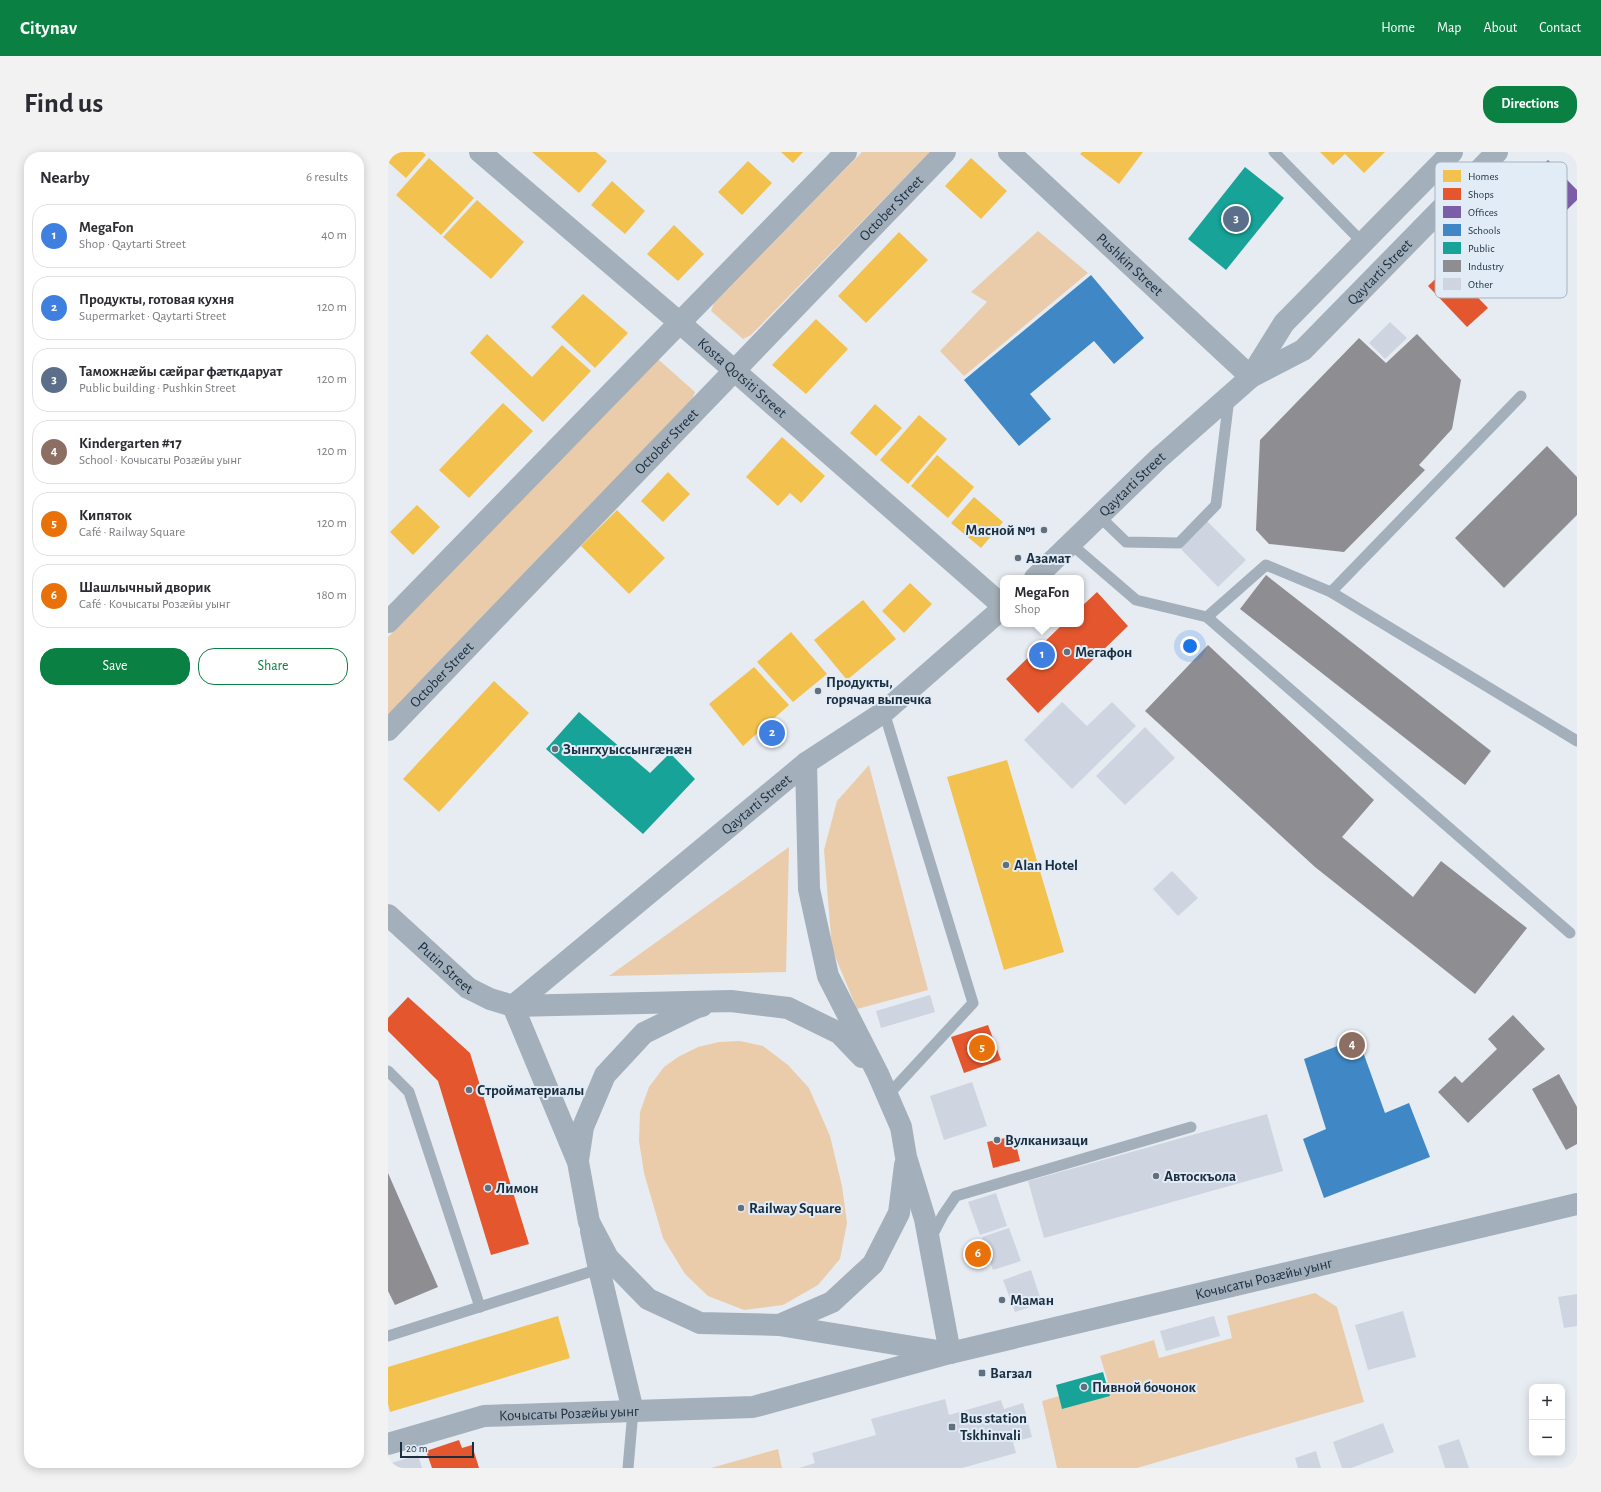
<!DOCTYPE html>
<html lang="en">
<head>
<meta charset="utf-8">
<style>
	body { margin:0; font-family:"Alegreya Sans",sans-serif; background:#f2f2f3; color:#2b2b33 }
	.controls { position:absolute; right:12px; bottom:12px; display:grid; overflow:hidden; border-radius:8px; box-shadow:0 2px 10px #0003 }
	.controls button { width:36px; height:36px; display:grid; place-items:center; padding:0; border:0; border-bottom:1px solid #e1e1e2; background:#fff; color:#2b2b33; font:20px sans-serif }
	.scale { position:absolute; left:12px; bottom:10px; width:74px; box-sizing:border-box; padding-left:4px; border:2px solid #1a2e40; border-top:0; font-size:11px; line-height:14px; white-space:nowrap; color:#1a2e40; -webkit-text-stroke:3px #e2ecf6; paint-order:stroke }
	.you { position:absolute; left:802px; top:494px; width:14px; height:14px; margin:-10px; border:3px solid #fff; border-radius:50%; background:#1a73e8; box-shadow:0 0 0 6px #1a73e833 }
	.badge { display:grid; place-items:center; width:26px; height:26px; border-radius:50%; background:#0b8043; color:#fff; font-size:13px; font-weight:700 }
	.pin { position:absolute; translate:-50% -50%; border:2px solid #fff; box-shadow:0 1px 4px #0006 }
	.popup { position:absolute; left:612px; top:423px; width:84px; height:52px; box-sizing:border-box; display:grid; place-content:center; border-radius:8px; background:#fff; filter:drop-shadow(0 1px 3px #0005); font-size:13px; white-space:nowrap; color:#7c7c81 }
	.popup b { font-size:15px; color:#2b2b33 }
	.popup::after { content:''; position:absolute; left:50%; top:100%; margin-left:-8px; border:8px solid transparent; border-top-color:#fff }
	.list { margin:0; padding:0; list-style:none }
	h2 { display:flex; justify-content:space-between; align-items:center; height:52px; margin:0; padding:0 16px; font-size:17px }
	h2 small { font-size:13px; font-weight:400; color:#7c7c81 }
	.list li { display:grid; grid-template-columns:26px 1fr auto; gap:12px; align-items:center; box-sizing:border-box; height:64px; margin:0 8px 8px; padding:0 8px; border:1px solid #e1e1e2; border-radius:16px }
	.list b { display:block; font-size:15px; white-space:nowrap }
	.list p { margin:0; font-size:13px; white-space:nowrap; color:#7c7c81 }
	.list em { font-size:13px; font-style:normal; color:#7c7c81 }
	.actions { display:flex; gap:8px; padding:12px 16px }
	.actions a { flex:1; padding:9px 0; border:1px solid #0b8043; border-radius:16px; text-align:center; font-size:14px; color:#0b8043 }
	.actions .main { background:#0b8043; color:#fff }
	.map { position:relative; flex:none; width:1189px; height:1316px; overflow:hidden; border-radius:16px }
	header { display:flex; align-items:center; gap:24px; box-sizing:border-box; height:56px; padding:0 20px; background:#0b8043; color:#fff }
	header strong { font-size:19px }
	nav { display:flex; gap:22px; margin-inline-start:auto; font-size:14px }
	.intro { display:flex; align-items:center; justify-content:space-between; box-sizing:border-box; height:96px; padding:0 24px }
	h1 { margin:0; font-size:28px }
	.button { padding:10px 18px; border-radius:16px; background:#0b8043; color:#fff; font-size:14px; font-weight:700 }
	main { display:flex; gap:24px; padding:0 24px }
	aside { flex:1; background:#fff; border-radius:16px; box-shadow:0 2px 10px #0003 }
	.map>svg:first-child { display:block }
	.green { fill:#eaccaa }
	.homes { fill:#f2c14e }
	.shops { fill:#e4572e }
	.offices { fill:#7b5ea7 }
	.schools { fill:#3f88c5 }
	.public { fill:#17a398 }
	.industry { fill:#8d8d92 }
	.building { fill:#ced5e1 }
	.lines { fill:none; stroke-linecap:round; stroke-linejoin:round }
	.service { stroke:#a3afba; stroke-width:11 }
	.minor { stroke:#a3afba; stroke-width:22 }
	.tertiary { stroke:#a3afba; stroke-width:22 }
	.poi-dot { fill:#62707e; stroke:#e2ecf6; stroke-width:1.5 }
	.labels { text-anchor:middle; dominant-baseline:central; stroke-width:4; stroke-linejoin:round; paint-order:stroke }
	.street-label { font-size:15px; fill:#1a2e40; stroke:#e2ecf6 }
	.poi-label { font-size:15px; font-weight:bold; fill:#1a2e40; stroke:#e2ecf6; text-anchor:start }
	.key { fill:#e2ecf6; stroke:#a6b3bf; stroke-width:1 }
	.key-label { font-size:11px; fill:#1a2e40 }
</style>
</head>
<body>
<header>
<strong>Citynav</strong>
<nav><a>Home</a><a>Map</a><a>About</a><a>Contact</a></nav>
</header>
<div class="intro"><h1>Find us</h1><a class="button">Directions</a></div>
<main>
<aside>
<h2>Nearby<small>6 results</small></h2>
<ul class="list">
<li><span class="badge" style="background:#3f7fe0">1</span><div><b>MegaFon</b><p>Shop · Qaytarti Street</p></div><em>40 m</em></li>
<li><span class="badge" style="background:#3f7fe0">2</span><div><b>Продукты, готовая кухня</b><p>Supermarket · Qaytarti Street</p></div><em>120 m</em></li>
<li><span class="badge" style="background:#5c6f8a">3</span><div><b>Таможнæйы сæйраг фæткдаруат</b><p>Public building · Pushkin Street</p></div><em>120 m</em></li>
<li><span class="badge" style="background:#8d6e63">4</span><div><b>Kindergarten #17</b><p>School · Кочысаты Розæйы уынг</p></div><em>120 m</em></li>
<li><span class="badge" style="background:#e8710a">5</span><div><b>Кипяток</b><p>Café · Railway Square</p></div><em>120 m</em></li>
<li><span class="badge" style="background:#e8710a">6</span><div><b>Шашлычный дворик</b><p>Café · Кочысаты Розæйы уынг</p></div><em>180 m</em></li>
</ul>
<div class="actions"><a class="main">Save</a><a>Share</a></div>
</aside>
<div class="map">
<svg width="1189" height="1316" viewBox="0 0 1189 1316">
	<rect width="100%" height="100%" fill="#e7ecf2"/>
	<!-- green -->
	<g class="green">
		<path d="M474,0H542L363,183L355,187L323,159L326,151Z"/>
		<path d="M650,79L700,121L576,224L552,199L599,150L583,140Z"/>
		<path d="M271,208L307,240L304,248L0,563V485L264,212Z"/>
		<path d="M481,613L540,838L469,857L444,797L436,698L449,649Z"/>
		<path d="M401,695L398,820L221,824Z"/>
		<path d="M352,889L375,894L400,913L421,936L442,984L454,1034L459,1071L452,1107L430,1133L395,1153L356,1158L320,1144L297,1122L275,1086L256,1021L251,989L252,960L261,935L276,915L290,905L310,895L331,890Z"/>
		<path d="M927,1141L949,1155L976,1250L749,1316H669L654,1249L720,1230L712,1204L766,1188L771,1206L844,1186L839,1164Z"/>
		<path d="M390,1297L394,1316H323Z"/>
	</g>
	<!-- homes -->
	<g class="homes">
		<path d="M0,0H35L38,3L18,26L0,10Z"/>
		<path d="M144,0H208L219,9L191,41Z"/>
		<path d="M393,0H415L405,11Z"/>
		<path d="M694,0H755L731,32L692,2Z"/>
		<path d="M932,0H997L976,21L957,2L945,13Z"/>
		<path d="M41,6L86,46L53,83L8,43Z"/>
		<path d="M583,6L619,39L593,67L557,34Z"/>
		<path d="M360,9L384,31L354,63L330,40Z"/>
		<path d="M224,29L257,59L237,82L203,53Z"/>
		<path d="M89,48L136,90L103,127L55,85Z"/>
		<path d="M286,73L316,102L290,129L259,102Z"/>
		<path d="M511,80L540,108L478,171L450,144Z"/>
		<path d="M195,142L240,181L207,216L163,175Z"/>
		<path d="M428,167L460,197L418,242L384,213Z"/>
		<path d="M99,182L144,225L174,193L203,219L155,270L82,201Z"/>
		<path d="M115,251L145,279L81,346L51,318Z"/>
		<path d="M487,252L514,276L488,304L462,281Z"/>
		<path d="M531,263L559,287L520,332L492,308Z"/>
		<path d="M394,285L437,324L413,351L402,341L390,354L358,325Z"/>
		<path d="M549,303L586,335L560,366L523,334Z"/>
		<path d="M280,320L302,342L275,370L253,349Z"/>
		<path d="M586,345L615,370L593,396L563,371Z"/>
		<path d="M29,353L52,375L25,403L2,380Z"/>
		<path d="M229,358L277,406L241,442L193,394Z"/>
		<path d="M522,431L544,452L516,481L494,459Z"/>
		<path d="M475,448L508,487L459,528L426,488Z"/>
		<path d="M403,480L439,522L405,550L369,510Z"/>
		<path d="M366,515L401,553L355,594L321,552Z"/>
		<path d="M106,529L141,561L51,660L15,627Z"/>
		<path d="M619,608L676,800L616,818L559,625Z"/>
		<path d="M170,1164L182,1206L2,1260L0,1252V1215Z"/>
	</g>
	<!-- shops -->
	<g class="shops">
		<path d="M1060,115L1100,156L1079,175L1040,134Z"/>
		<path d="M709,440L740,474L650,561L618,527L675,472H693V455Z"/>
		<path d="M20,845L82,901L141,1092L103,1103L50,929L0,879V866Z"/>
		<path d="M600,873L613,908L576,921L563,885Z"/>
		<path d="M626,984L632,1009L605,1016L599,990Z"/>
		<path d="M71,1288L74,1296L84,1293L91,1316H44L38,1299Z"/>
	</g>
	<!-- offices -->
	<path class="offices" d="M1160,8L1189,38V48L1116,120L1082,85Z"/>
	<!-- schools -->
	<g class="schools">
		<path d="M703,123L756,186L726,212L706,189L642,242L663,267L631,294L576,228Z"/>
		<path d="M970,886L997,961L1021,951L1042,1005L936,1046L915,987L938,977L916,907Z"/>
	</g>
	<!-- public -->
	<g class="public">
		<path d="M857,15L896,46L838,118L800,87Z"/>
		<path d="M191,560L262,621L282,601L307,627L255,682L158,597Z"/>
		<path d="M715,1220L722,1244L674,1257L668,1233Z"/>
	</g>
	<!-- industry -->
	<g class="industry">
		<path d="M1029,182L1073,228L1064,277L1031,313L1037,318L956,400L881,392L868,378L872,288L971,186L998,211Z"/>
		<path d="M1159,294L1189,325V363L1116,436L1067,386Z"/>
		<path d="M878,423L1103,599L1077,633L852,457Z"/>
		<path d="M820,493L986,648L954,685L1025,745L1053,709L1139,776L1087,842L927,715L757,559Z"/>
		<path d="M1125,863L1157,897L1080,971L1050,940L1067,924L1074,931L1109,897L1100,887Z"/>
		<path d="M1171,922L1189,955V992L1178,998L1144,937Z"/>
		<path d="M0,1021L50,1135L7,1153L0,1139Z"/>
	</g>
	<!-- building -->
	<g class="building">
		<path d="M1002,170L1019,186L997,207L981,191Z"/>
		<path d="M817,367L858,408L830,435L790,394Z"/>
		<path d="M674,550L699,574L724,550L748,574L684,637L636,588Z"/>
		<path d="M757,575L787,606L737,653L708,624Z"/>
		<path d="M784,719L810,746L790,764L765,737Z"/>
		<path d="M542,843L547,860L493,876L488,859Z"/>
		<path d="M584,930L599,974L556,988L542,944Z"/>
		<path d="M879,962L895,1019L656,1086L640,1029Z"/>
		<path d="M608,1041L619,1074L592,1083L580,1050Z"/>
		<path d="M621,1076L633,1109L605,1118L594,1085Z"/>
		<path d="M643,1118L654,1151L627,1160L615,1128Z"/>
		<path d="M1189,1142V1174L1176,1176L1170,1145Z"/>
		<path d="M1015,1159L1028,1205L980,1218L967,1173Z"/>
		<path d="M826,1164L832,1184L778,1199L772,1179Z"/>
		<path d="M557,1247L561,1263L613,1248L616,1257L635,1251L644,1285L625,1290L628,1301L574,1316H411L427,1311L424,1301L488,1283L483,1267Z"/>
		<path d="M995,1271L1006,1300L963,1316H954L945,1290Z"/>
		<path d="M1071,1287L1081,1316H1057L1050,1294Z"/>
		<path d="M928,1299L933,1316H910L907,1306Z"/>
		<path d="M30,1303L34,1316H0V1312Z"/>
	</g>
	<g class="lines">
		<!-- service -->
		<g class="service">
			<path d="M886,0L975,91"/>
			<path d="M711,364L738,390L791,391L828,353L841,246"/>
			<path d="M683,392L748,448L819,465L878,413L943,440L1189,589"/>
			<path d="M943,440L1133,244"/>
			<path d="M819,465L1182,781"/>
			<path d="M496,560L585,851L500,943"/>
			<path d="M0,919L21,940L92,1155"/>
			<path d="M543,1086L555,1063L568,1044L803,975"/>
			<path d="M0,1184L211,1117"/>
			<path d="M240,1316L245,1259"/>
		</g>
		<!-- minor -->
		<g class="minor">
			<path id="s1" d="M92,0L292,171L615,454"/>
			<path id="s2" d="M621,0L863,225"/>
			<path d="M203,1079L211,1117L245,1259"/>
			<path id="s3" d="M0,1292L96,1264L365,1255L562,1201"/>
		</g>
		<!-- tertiary -->
		<g class="tertiary">
			<path d="M863,224L896,171L1064,0"/>
			<path id="s4" d="M647,426L770,307L863,225L915,198L1109,0"/>
			<path d="M0,470L458,0"/>
			<path id="s5" d="M0,578L557,0"/>
			<path d="M418,611L421,737L440,824L490,922L513,975L518,1005L537,1067L562,1201"/>
			<path id="s6" d="M0,763L80,836L102,847L125,854L343,849L400,856L451,881L474,905"/>
			<path id="s7" d="M125,854L190,1010L201,1070L220,1106L260,1147L312,1171L391,1173L562,1201L1189,1052"/>
			<path id="s8" d="M125,854L418,611L496,560L615,456"/>
			<path d="M190,1008L195,975L217,923L256,881L307,856L314,854"/>
			<path d="M391,1173L444,1150L485,1112L511,1061L517,1013"/>
		</g>
	</g>
	<!-- markers -->
	<g class="poi-dot">
		<circle cx="656" cy="378" r="4"/>
		<circle cx="630" cy="406" r="4"/>
		<circle cx="679" cy="500" r="4"/>
		<circle cx="430" cy="539" r="4"/>
		<circle cx="167" cy="597" r="4"/>
		<circle cx="618" cy="713" r="4"/>
		<circle cx="81" cy="938" r="4"/>
		<circle cx="609" cy="988" r="4"/>
		<circle cx="768" cy="1024" r="4"/>
		<circle cx="100" cy="1036" r="4"/>
		<circle cx="353" cy="1056" r="4"/>
		<circle cx="614" cy="1148" r="4"/>
		<rect x="590" y="1217" width="8" height="8" rx="2"/>
		<circle cx="696" cy="1235" r="4"/>
		<rect x="560" y="1271" width="8" height="8" rx="2"/>
	</g>
	<g class="labels">
		<!-- street labels -->
		<g class="street-label">
			<text stroke="none"><textPath href="#s5" startOffset="725">October Street</textPath></text>
			<text stroke="none"><textPath href="#s2" startOffset="165">Pushkin Street</textPath></text>
			<text stroke="none"><textPath href="#s4" startOffset="463">Qaytarti Street</textPath></text>
			<text stroke="none"><textPath href="#s1" startOffset="346">Kosta Qotsiti Street</textPath></text>
			<text stroke="none"><textPath href="#s5" startOffset="401">October Street</textPath></text>
			<text stroke="none"><textPath href="#s4" startOffset="135">Qaytarti Street</textPath></text>
			<text stroke="none"><textPath href="#s5" startOffset="77">October Street</textPath></text>
			<text stroke="none"><textPath href="#s8" startOffset="316">Qaytarti Street</textPath></text>
			<text stroke="none"><textPath href="#s6" startOffset="78">Putin Street</textPath></text>
			<text stroke="none"><textPath href="#s7" startOffset="960">Кочысаты Розæйы уынг</textPath></text>
			<text stroke="none"><textPath href="#s3" startOffset="185">Кочысаты Розæйы уынг</textPath></text>
		</g>
		<!-- poi labels -->
		<g class="poi-label">
			<text x="648" y="378" text-anchor="end">Мясной №1</text>
			<text x="638" y="406">Азамат</text>
			<text x="687" y="500">Мегафон</text>
			<text x="438" y="530">Продукты,<tspan x="438" dy="17">горячая выпечка</tspan></text>
			<text x="175" y="597">Зынгхуыссынгæнæн</text>
			<text x="626" y="713">Alan Hotel</text>
			<text x="89" y="938">Стройматериалы</text>
			<text x="617" y="988">Вулканизаци</text>
			<text x="776" y="1024">Автоскъола</text>
			<text x="108" y="1036">Лимон</text>
			<text x="361" y="1056">Railway Square</text>
			<text x="622" y="1148">Маман</text>
			<text x="602" y="1221">Вагзал</text>
			<text x="704" y="1235">Пивной бочонок</text>
			<text x="572" y="1266">Bus station<tspan x="572" dy="17">Tskhinvali</tspan></text>
		</g>
	</g>
	<!-- legend -->
	<rect x="1047" y="10" width="132" height="136" rx="6" class="key"/>
	<rect x="1055" y="18" width="18" height="12" fill="#f2c14e"/>
	<rect x="1055" y="36" width="18" height="12" fill="#e4572e"/>
	<rect x="1055" y="54" width="18" height="12" fill="#7b5ea7"/>
	<rect x="1055" y="72" width="18" height="12" fill="#3f88c5"/>
	<rect x="1055" y="90" width="18" height="12" fill="#17a398"/>
	<rect x="1055" y="108" width="18" height="12" fill="#8d8d92"/>
	<rect x="1055" y="126" width="18" height="12" fill="#ced5e1"/>
	<g class="key-label">
		<text x="1080" y="28">Homes</text>
		<text x="1080" y="46">Shops</text>
		<text x="1080" y="64">Offices</text>
		<text x="1080" y="82">Schools</text>
		<text x="1080" y="100">Public</text>
		<text x="1080" y="118">Industry</text>
		<text x="1080" y="136">Other</text>
	</g>
</svg>
<div class="controls">
<button>+</button>
<button>−</button>
</div>
<div class="scale">20 m</div>
<div class="you"></div>
<div class="pin badge" style="left:654px;top:503px;background:#3f7fe0">1</div>
<div class="popup"><b>MegaFon</b>Shop</div>
<div class="pin badge" style="left:384px;top:581px;background:#3f7fe0">2</div>
<div class="pin badge" style="left:848px;top:67px;background:#5c6f8a">3</div>
<div class="pin badge" style="left:964px;top:893px;background:#8d6e63">4</div>
<div class="pin badge" style="left:594px;top:896px;background:#e8710a">5</div>
<div class="pin badge" style="left:590px;top:1102px;background:#e8710a">6</div>
</div>
</main>
</body>
</html>
